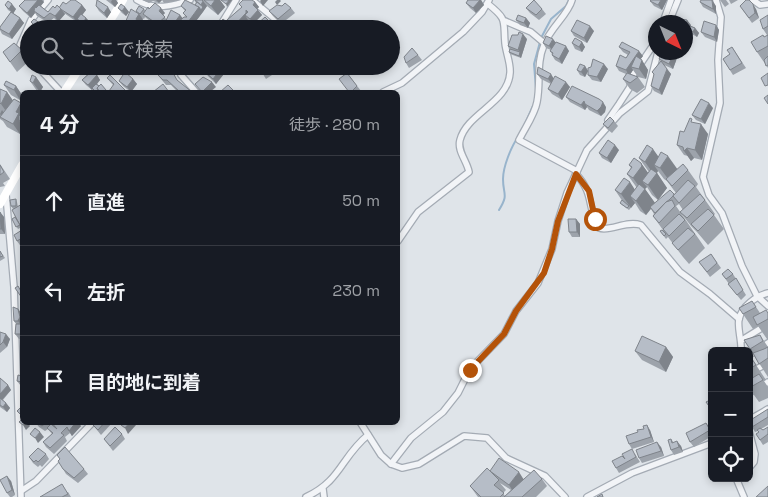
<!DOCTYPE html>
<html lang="ja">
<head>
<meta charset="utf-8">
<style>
	body { margin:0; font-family:"Space Grotesk","Noto Sans JP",sans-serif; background:#20242c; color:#f1f3f6 }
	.controls { position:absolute; right:15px; bottom:15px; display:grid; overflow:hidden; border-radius:8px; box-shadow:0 2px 8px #0003 }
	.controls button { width:45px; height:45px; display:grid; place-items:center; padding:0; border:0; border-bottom:1px solid #363941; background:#171b24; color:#f1f3f6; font:25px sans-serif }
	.compass { position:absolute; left:648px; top:15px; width:45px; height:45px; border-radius:50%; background:#171b24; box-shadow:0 2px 8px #0003; rotate:137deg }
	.stop { position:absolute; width:15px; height:15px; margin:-11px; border:4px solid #b45309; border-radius:50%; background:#fff }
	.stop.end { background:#b45309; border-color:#fff; box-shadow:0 1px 5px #0008 }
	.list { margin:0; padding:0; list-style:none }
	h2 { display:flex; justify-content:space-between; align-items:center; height:65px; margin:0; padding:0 20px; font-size:21px }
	h2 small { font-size:16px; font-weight:400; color:#9ea1a6 }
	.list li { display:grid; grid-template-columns:32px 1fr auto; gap:15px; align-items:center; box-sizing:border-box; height:90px; padding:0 20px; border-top:1px solid #363941 }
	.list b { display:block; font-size:19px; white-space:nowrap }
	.list em { font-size:16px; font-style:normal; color:#9ea1a6 }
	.icon { flex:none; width:28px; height:28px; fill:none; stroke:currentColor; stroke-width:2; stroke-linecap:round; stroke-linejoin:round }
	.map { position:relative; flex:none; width:768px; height:497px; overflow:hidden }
	.search { position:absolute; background:#171b24; box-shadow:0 2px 8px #0003; left:20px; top:20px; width:380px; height:55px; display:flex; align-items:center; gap:12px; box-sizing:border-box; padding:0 18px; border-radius:28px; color:#9ea1a6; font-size:19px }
	.panel { position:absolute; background:#171b24; box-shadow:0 2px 8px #0003; left:20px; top:90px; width:380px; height:335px; border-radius:8px }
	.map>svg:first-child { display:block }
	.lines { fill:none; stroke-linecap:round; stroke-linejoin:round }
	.stream { stroke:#98b4cc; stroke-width:2 }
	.street-casing { stroke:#a4abb4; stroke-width:8 }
	.street { stroke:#f2f4f7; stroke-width:5.5 }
	.secondary { stroke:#fff; stroke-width:8 }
	.wall { fill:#9da3ab; fill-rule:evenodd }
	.shaded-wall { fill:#7f848b }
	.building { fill:#b6bdc7; stroke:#7f848b }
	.route { stroke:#b45309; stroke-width:6 }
</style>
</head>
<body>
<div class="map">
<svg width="768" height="497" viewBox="0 0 768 497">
	<rect width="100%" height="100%" fill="#dfe4e9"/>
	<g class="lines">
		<!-- stream -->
		<g class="stream">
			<path d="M541,38L551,19L566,6L569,0"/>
			<path d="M536,89L534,64L540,42"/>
			<path d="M524,126L533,106"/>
			<path d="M499,210C509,194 503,195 503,179C503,167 511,147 518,137"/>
		</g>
		<defs>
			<g id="street">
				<path d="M137,0C154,11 173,6 190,0"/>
				<path d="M252,0L287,29"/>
				<path d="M572,0C568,15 550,28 544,45C536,64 541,82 537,102C535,114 525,128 519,140L577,171"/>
				<path d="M716,0L721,17L718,60L720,103L703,177L709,195L722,213L742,266L757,296L768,306"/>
				<path d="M753,0L760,5L768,4"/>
				<path d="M505,21L531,32L544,43"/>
				<path d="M663,22L671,0"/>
				<path d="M669,22L678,0"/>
				<path d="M218,29L236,0"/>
				<path d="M29,56L20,45L31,20L48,0"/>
				<path d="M37,66L61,92"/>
				<path d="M185,66L181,75L196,92"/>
				<path d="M383,92L402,83L463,32L482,12L489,0"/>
				<path d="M608,120L619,104L630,87L631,78L656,41"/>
				<path d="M576,174C595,194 587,210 599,228C611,232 626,220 641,225L680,272L710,294L739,319"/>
				<path d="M6,195L14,287L21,497"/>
				<path d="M398,241L418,212L469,172C467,161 457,151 460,140C467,113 508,103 510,73C511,64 506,53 505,43C503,20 508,20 488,4"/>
				<path d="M742,340L768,324"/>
				<path d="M741,351C742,341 737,327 739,319C742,306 756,296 768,293"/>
				<path d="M749,355L768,343"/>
				<path d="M749,373L768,363"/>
				<path d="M749,393L768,382"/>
				<path d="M749,420L768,409"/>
				<path d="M360,422L381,455L391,464L402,468L419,464L464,436L487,438L506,458L545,476L565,497"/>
				<path d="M749,431L755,454L754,462L749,468"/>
				<path d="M391,464L411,438L443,412L458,393L470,369L504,334L516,311L538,283L552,249L558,221L567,193L587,150L620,113L648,91L658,52"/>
				<path d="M736,478L744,497"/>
				<path d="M323,489L324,497"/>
				<path d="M21,491L36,481L93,422"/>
				<path d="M306,497C341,481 341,457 368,435"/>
				<path d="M587,497L632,473L712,443"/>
			</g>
		</defs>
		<!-- street casing -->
		<use href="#street" class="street-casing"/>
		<!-- street -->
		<use href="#street" class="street"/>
		<!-- secondary -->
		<g class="secondary">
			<path d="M105,29L123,0"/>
			<path d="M64,92L81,66"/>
			<path d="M0,204L22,165"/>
		</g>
	</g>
	<!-- wall -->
	<g class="wall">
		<path d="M25,0H42L44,2L41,6L48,12L55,8H60L66,4L82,5L86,10L82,15L86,18L88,20L84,25L78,20L77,22L64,13L65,14L58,22L54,18L50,21L59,29H36L31,22L41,24L43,27L47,22L37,16L35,13L31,18L23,11L19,6Z"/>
		<path d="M106,0H116L118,3L115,7Z"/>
		<path d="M142,0H162L159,3L153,1L149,3Z"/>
		<path d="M162,0H180L164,3Z"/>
		<path d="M194,0H220L225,7L218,15L207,6L195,22L163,27L160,29L156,26L158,29H148L146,26L150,21L145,17L144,19L141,17L143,19L140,24L143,29H125L123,26L127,25L125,23L137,13L136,11L144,9L146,11L149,9L165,13L163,15L166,19L180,15L182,18L186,17L183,13L185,11L181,6L195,5L196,3Z"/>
		<path d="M467,0H481L484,5L476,13L470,8L466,3L468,1Z"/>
		<path d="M667,0L662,10L654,6L650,1Z"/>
		<path d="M720,0H726L729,4L725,7Z"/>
		<path d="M729,0H738L731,4Z"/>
		<path d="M255,2L259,7L257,9L262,15L253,24L248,20L240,29H223L219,23L230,25L227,20L242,7Z"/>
		<path d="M700,2L716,6V14L703,7Z"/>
		<path d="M5,5L16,9L13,13L20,18L24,23L12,39L2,34L0,30V27L11,12L8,10Z"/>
		<path d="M96,6L111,12L107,18L99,11Z"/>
		<path d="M740,6L756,9L759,18L752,23Z"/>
		<path d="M125,7L129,12L126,16L122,13L118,8Z"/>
		<path d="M291,8L295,13L281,24L273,16L269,11Z"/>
		<path d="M526,8L542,9L546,14L539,20L530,13Z"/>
		<path d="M768,15V68L757,52L765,37L767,35L763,29Z"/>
		<path d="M526,18L530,23L528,28L520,25L516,20Z"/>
		<path d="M675,18L687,20L691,26L695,28L699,33L697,37L692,34L689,30L686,38V22H674Z"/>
		<path d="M716,25L719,30L717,42L705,37L701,32Z"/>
		<path d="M571,31H594L587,43L574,36Z"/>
		<path d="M527,39L521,58L510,54L509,52L510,49L508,46Z"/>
		<path d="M582,42L585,47L582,52L575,49L572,43Z"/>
		<path d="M543,43H556L569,51L562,64L555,60L552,55V54L550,51L551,50L546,48Z"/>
		<path d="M619,47L643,56L640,59L648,70L646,79L638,77L633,70L630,74L638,77L645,87L637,93L630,89L623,79L626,74L619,71L616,66L626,58L628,55L623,52Z"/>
		<path d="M732,47L746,68L733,75L723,59L730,54Z"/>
		<path d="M22,50L29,59V61L17,72L3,52Z"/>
		<path d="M674,53L677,58L673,69L664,65L671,74L662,95L654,91L651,86L654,75L652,72L661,61L659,59Z"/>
		<path d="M418,55L422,60L409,68L406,63Z"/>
		<path d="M100,66H113L108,73Z"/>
		<path d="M208,66H224L227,70L216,84L208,76L204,71Z"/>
		<path d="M258,66H271L275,73L266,79Z"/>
		<path d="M585,66L588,71L585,77L580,75L577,70Z"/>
		<path d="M80,69L91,72L97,75L100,80L97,84L106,90L108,92H96L93,89L92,90L86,85L82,80L87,75Z"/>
		<path d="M608,69L601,82L592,80L588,75Z"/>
		<path d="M347,73L361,91L359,92H349Z"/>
		<path d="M157,74L178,81L192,92H178L171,85H166Z"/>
		<path d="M537,74L554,78L570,87L562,100L552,94L548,89L551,84L541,79Z"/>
		<path d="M36,77L43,87L40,92L37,91L30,81Z"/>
		<path d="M107,78L125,90L127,92H110L113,85Z"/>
		<path d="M133,79L137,84L131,92L123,86L119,81Z"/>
		<path d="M6,81L16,86L22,95V94V101L21,99L20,100L11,95L4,85Z"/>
		<path d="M0,89L7,92L13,101L22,105V129L20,134L7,127L3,121L0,119Z"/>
		<path d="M566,97L606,107L605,112L601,116L589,110L587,107L585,110L570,102Z"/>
		<path d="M713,108L705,124L696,120L692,115Z"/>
		<path d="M614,121L618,126L612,133L607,129L603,124Z"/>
		<path d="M695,123L708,134L702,160L694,158L691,161L688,156L684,155L677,145L684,132Z"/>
		<path d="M619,150L611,163L602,158L599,153Z"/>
		<path d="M658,157L677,169L688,170L698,184L696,187L715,214L714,215L724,229L708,245L697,232L691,226L681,213L683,210L679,204L676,206L705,248L689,264L683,257L668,237L666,239L660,231L663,230L653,216L654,214L651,209L646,215L640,211L635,203L629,210L622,205L620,203L623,202L615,190H635L637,188L627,174L631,168L629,165L641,163L648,173L649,172L639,158ZM658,171L664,179L667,181L676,193L655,203L645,189L647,187L652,195L658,200L667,188L657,173Z"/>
		<path d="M0,164L10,179L3,183L5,186L0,187Z"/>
		<path d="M16,199L17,202L22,227L18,229L12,219L15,217L14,209H13L11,206Z"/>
		<path d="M0,212L4,217L5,234H0Z"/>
		<path d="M576,219L580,224V237H572L569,232Z"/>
		<path d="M22,230V248L17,241Z"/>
		<path d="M0,251L5,258L0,261Z"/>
		<path d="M711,254L721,268L710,277L699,262Z"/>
		<path d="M722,274H733L746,295L741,300L732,289L728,284H729Z"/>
		<path d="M752,301L760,313L768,312V339H767L758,326L753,329L743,314Z"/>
		<path d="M18,309L22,314V339H19L15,334L16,324L14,321Z"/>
		<path d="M0,332L10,339L7,347L0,353Z"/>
		<path d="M760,335L768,347V377L744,340Z"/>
		<path d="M666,347L673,357L666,372L642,360L635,351Z"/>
		<path d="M752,359L766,380L764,381L768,387V398L759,402L749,388V361Z"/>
		<path d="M22,376V386H21L17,381Z"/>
		<path d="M0,378L8,385L11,390L3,400L6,403L10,408L7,412L0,407Z"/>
		<path d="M768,409V425L761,429L763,430L768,427V442L763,445L756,434L759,432L758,431L755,432L749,422Z"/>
		<path d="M35,422H61L62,423L81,426L72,436L70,433L65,437L67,441L54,454L46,447L43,442L52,434L48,429L45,431L39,427Z"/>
		<path d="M95,422H113L101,435L93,425Z"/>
		<path d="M706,423L712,432V436L694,447L690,442Z"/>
		<path d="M650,430L654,442L632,449L629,444Z"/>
		<path d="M122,434L125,439L113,451L104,439Z"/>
		<path d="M671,439L674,443L681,446L683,452L674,455L671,450Z"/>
		<path d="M661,447L664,456L642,463L639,458Z"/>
		<path d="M46,454L49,459L42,467L40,465L38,467L33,463L29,457Z"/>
		<path d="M635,454L640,462L619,473L616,468L625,459Z"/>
		<path d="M57,455L84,469L88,474L78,483L66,474L63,469L60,459Z"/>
		<path d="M490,471L524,479H542L547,486L536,497H478L470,486ZM500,483L511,490L505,496L503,493L506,490Z"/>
		<path d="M11,481L15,495L12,497H10L7,493Z"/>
		<path d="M68,492L71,497H40Z"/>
	</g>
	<!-- shaded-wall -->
	<g class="shaded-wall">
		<path d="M38,0H42L44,2L35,12L34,11L35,13L31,18L27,13Z"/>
		<path d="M112,0H116L118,3L115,7L111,2Z"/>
		<path d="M156,0H162L159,3Z"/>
		<path d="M215,0H220L225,7L218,15L211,6Z"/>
		<path d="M229,0H232L227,7L226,4Z"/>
		<path d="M261,0H268L263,6L260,1Z"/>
		<path d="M277,0H280L281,1L277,5L275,2Z"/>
		<path d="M480,0H481L484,5L476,13L473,8Z"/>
		<path d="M661,0H667L662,10L658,5Z"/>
		<path d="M712,0L716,6V14L713,9Z"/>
		<path d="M203,1L207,6L203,12L190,29H183L199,7H203L201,5Z"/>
		<path d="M255,2L259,7L256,10L253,5Z"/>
		<path d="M12,4L16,9L13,14L9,9Z"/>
		<path d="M753,4L756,9L759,18L755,13Z"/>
		<path d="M82,5L86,10L77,22L73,17Z"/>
		<path d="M108,7L111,12L107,18L104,13Z"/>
		<path d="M125,7L129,12L126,16L122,11Z"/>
		<path d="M161,8L165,13L162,16L159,11Z"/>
		<path d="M61,9L65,14L58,22L55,16Z"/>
		<path d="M246,10L250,15H245L248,20L240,29H235L233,27Z"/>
		<path d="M258,10L262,15L253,24L250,19Z"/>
		<path d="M139,14L143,19L140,24L136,19Z"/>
		<path d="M180,15L184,20L177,29L173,25Z"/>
		<path d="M20,18L24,23L12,39L9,34Z"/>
		<path d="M86,18L88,20L84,25L83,23Z"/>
		<path d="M526,18L530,23L528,28L524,23Z"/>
		<path d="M687,20L691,25L686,38V24Z"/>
		<path d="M139,24L143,29H136Z"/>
		<path d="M155,24L158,29H151Z"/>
		<path d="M197,24L200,29H195L194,27Z"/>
		<path d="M272,24L275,29H268Z"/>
		<path d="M716,25L719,30L717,42L714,37Z"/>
		<path d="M590,26L594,31L587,43L584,38Z"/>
		<path d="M695,28L699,33L697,37L693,32Z"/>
		<path d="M523,34L527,39L521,58L519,56L520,52L518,50Z"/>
		<path d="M553,39L557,44L553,51L549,46Z"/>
		<path d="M582,42L585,47L582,52L579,47Z"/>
		<path d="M566,46L569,51L562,64L559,59Z"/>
		<path d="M639,51L643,56L634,68L631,67L633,70L629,76L626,70Z"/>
		<path d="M674,53L677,58L673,69L669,64Z"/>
		<path d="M642,60L648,70L646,79L639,69Z"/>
		<path d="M604,64L608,69L601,82L597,77Z"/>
		<path d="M105,66H113L108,73L104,68Z"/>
		<path d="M223,66H224L227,70L216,84L213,79Z"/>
		<path d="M585,66L588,71L585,77L581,72Z"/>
		<path d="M667,69L671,74L662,95L659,90Z"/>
		<path d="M551,74L554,79L552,84L548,79Z"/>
		<path d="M97,75L100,80L92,90L88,85Z"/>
		<path d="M36,77L43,87L40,92L33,83Z"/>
		<path d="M133,79L137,84L131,92L127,87Z"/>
		<path d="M212,82L216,87L210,92H202Z"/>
		<path d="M566,82L570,87L562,100L558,94Z"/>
		<path d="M16,86L22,95L20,100L14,90Z"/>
		<path d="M7,92L14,102L8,114L1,104Z"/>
		<path d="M584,101L587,107L585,110L581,105Z"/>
		<path d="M603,102L606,107L605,112L601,116L597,111Z"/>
		<path d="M21,103L22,105V122L19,120L22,125V129L20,134L13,124L16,112Z"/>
		<path d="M709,103L713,108L705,124L701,119Z"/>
		<path d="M2,110L9,120L3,119L0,114Z"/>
		<path d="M701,124L708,134L702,160L695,150Z"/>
		<path d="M615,145L619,150L611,163L607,158Z"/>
		<path d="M687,148L694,158L691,161L684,151Z"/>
		<path d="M653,149L663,163L654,165L658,171L656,174L657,173L667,188L658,200L648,185L642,181L647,187L645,189L655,203L646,215L636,201L630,196L635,203L631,208L621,194L630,182L639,196L643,192L633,178L641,163L651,177L655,176L645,162Z"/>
		<path d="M668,156L678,170L671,183L660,168Z"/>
		<path d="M0,212L4,217L5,234L1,229Z"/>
		<path d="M576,219L580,224V237L577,232Z"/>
		<path d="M18,309L22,314V326L18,321Z"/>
		<path d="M6,334L10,339L7,347L3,342Z"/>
		<path d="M666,347L673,357L666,372L659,362Z"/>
		<path d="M8,385L11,390L1,401L0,399V394Z"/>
		<path d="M6,403L10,408L7,412L3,407Z"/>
		<path d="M25,422H27L30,426L26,430L23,425Z"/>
		<path d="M76,422H78L81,426L72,436L69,431Z"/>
		<path d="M130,422H134L136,425L128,434L125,428Z"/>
		<path d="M647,425L650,430L654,442L651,437Z"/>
		<path d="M40,432L44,437L38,443L35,438Z"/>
		<path d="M677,441L681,446L683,452L679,447Z"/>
		<path d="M657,442L661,447L664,456L661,451Z"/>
		<path d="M519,472L524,480L514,493L509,485Z"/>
		<path d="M7,476L11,481L15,495L12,490Z"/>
	</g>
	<!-- building -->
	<g class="building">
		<path d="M25,0H38L27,13L19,6Z"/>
		<path d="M71,0H75L82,5L73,17L59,8L63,2L66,4Z"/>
		<path d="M97,0L108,7L104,13L96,6Z"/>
		<path d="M185,0L199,7L183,29H162L171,10L180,15L173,25L174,26L184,17H187L183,13L186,10L181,6Z"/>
		<path d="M195,0H202L203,1L201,5Z"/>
		<path d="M204,0H215L211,6Z"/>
		<path d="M221,0H229L226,4Z"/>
		<path d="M243,0H252L255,2L253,5L258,10L250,19L245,15L248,12L246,10V13L233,27L227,20L242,7L239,4Z"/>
		<path d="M468,0H480L473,8L466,3Z"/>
		<path d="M534,0L542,9L536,15L526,8Z"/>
		<path d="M651,0H661L658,5L650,1Z"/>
		<path d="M701,0H712L713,9L700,2Z"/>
		<path d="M746,0H749L753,4L755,13L749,18L740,6Z"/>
		<path d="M8,1L12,4L9,9L5,5Z"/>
		<path d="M197,2L203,7L201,10L199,7L195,5Z"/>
		<path d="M155,3L161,8L159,11L165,17L157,24L143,14L148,7L149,9Z"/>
		<path d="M285,3L291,8L278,19L269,11L277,5L282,6Z"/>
		<path d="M121,4L125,7L122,11L118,8Z"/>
		<path d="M39,5L48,12L53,6L55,8L57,5L61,9L55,16L50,13L44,18L34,11L35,7L36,8Z"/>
		<path d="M139,6L144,9L140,14L136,11Z"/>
		<path d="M131,9L139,14L136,19L139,24L136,29H135L125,23Z"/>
		<path d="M11,12L20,18L9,34L0,29V27Z"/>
		<path d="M81,14L86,18L83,23L77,19Z"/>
		<path d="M518,15L526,18L524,23L516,20Z"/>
		<path d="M768,15V26L763,29L760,20Z"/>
		<path d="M265,17L272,24L268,29H254L255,26Z"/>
		<path d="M675,18L687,20L686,24V22H674Z"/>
		<path d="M34,19L41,24L36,27L31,22Z"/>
		<path d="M192,19L197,24L194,27L196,29H184Z"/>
		<path d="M223,19L233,27L232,29H224L219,23Z"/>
		<path d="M49,20L58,28L57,29H41Z"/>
		<path d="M150,20L155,24L151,29L146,26Z"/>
		<path d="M577,20L590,26L584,38L571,31Z"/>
		<path d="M704,21L716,25L714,37L701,32Z"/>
		<path d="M290,22L297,29H283Z"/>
		<path d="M111,24L118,29H108Z"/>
		<path d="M124,24L132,29H127L123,26Z"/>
		<path d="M690,26L695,28L693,32L689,29Z"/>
		<path d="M519,32L523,34L518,50L508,46L512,35H518Z"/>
		<path d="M763,35L764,37L768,35V46L757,52L751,42Z"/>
		<path d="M546,36L553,39L549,46L543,43Z"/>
		<path d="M575,38L582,42L579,47L572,43Z"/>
		<path d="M556,42L566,46L559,59L552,55L553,53L550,51Z"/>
		<path d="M622,42L639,51L626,70L616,66L620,55L626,58L630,52L619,47Z"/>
		<path d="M14,43L22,50L10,62L3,52Z"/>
		<path d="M732,47L742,63L730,70L723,59L730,54L727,50Z"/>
		<path d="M412,48L418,55L406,63L404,57Z"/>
		<path d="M510,49L520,52L519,56L509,52Z"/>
		<path d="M662,52L674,53L669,64L659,59Z"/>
		<path d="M636,56L642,60L639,69L631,67Z"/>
		<path d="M768,56V65L766,66L764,60Z"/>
		<path d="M593,59L604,64L597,77L588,75V68L591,67Z"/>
		<path d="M661,61L667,69L659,90L651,86L654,74L652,72Z"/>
		<path d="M580,64L585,66L581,72L577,70Z"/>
		<path d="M83,66H85L90,71L87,74L80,69Z"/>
		<path d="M166,66H169L177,80L192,92H180L167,80H163L157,74Z"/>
		<path d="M208,66H223L213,79L204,71Z"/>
		<path d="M258,66H271L272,68L262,74Z"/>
		<path d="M538,67L551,74L548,79L537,74Z"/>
		<path d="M92,71L97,75L88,85L82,80Z"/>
		<path d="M125,72L133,79L127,87L119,81Z"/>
		<path d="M347,73L357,86L353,90L355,92H349L339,79Z"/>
		<path d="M627,73L638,77L630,83L623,79Z"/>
		<path d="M768,73V85L765,86L761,78Z"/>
		<path d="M32,75L36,77L33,83L30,81Z"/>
		<path d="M110,75L125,90L121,92H110L109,91L114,84L107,78Z"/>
		<path d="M555,76L566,82L558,94L548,89Z"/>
		<path d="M203,77L212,82L202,92L195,84Z"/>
		<path d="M6,81L16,86L14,90L4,85Z"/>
		<path d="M96,84L99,86L97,88L98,90L96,92L92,88Z"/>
		<path d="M101,84L106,90L104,92H100L97,88Z"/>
		<path d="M163,84L169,92H153Z"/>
		<path d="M228,85L234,91L233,92H220Z"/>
		<path d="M572,86L599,99L603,102L601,107L597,111L585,104L584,101L581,105L566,97Z"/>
		<path d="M0,89L7,92L1,104L0,103Z"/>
		<path d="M768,95V104L764,98Z"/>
		<path d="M14,99L21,103L16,112L19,113L13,124L0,117Z"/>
		<path d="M701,99L709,103L701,119L692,115Z"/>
		<path d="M19,115L22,117V122L19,120Z"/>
		<path d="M610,117L614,121L608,128L603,124Z"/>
		<path d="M690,118L692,119L691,122L701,124L695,150L687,148L684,151L683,147L677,145L680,131L684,132Z"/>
		<path d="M608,140L615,145L607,158L599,153Z"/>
		<path d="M647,145L653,149L645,162L639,158Z"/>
		<path d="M661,152L668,156L660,168L654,165Z"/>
		<path d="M634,158L641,163L642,166L633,178L627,174L632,167L629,165Z"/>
		<path d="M683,164L688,170L672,186L666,179Z"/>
		<path d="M0,165L4,172L0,175Z"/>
		<path d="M651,169L657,173L648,185L642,181Z"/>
		<path d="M624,178L630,182L621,194L615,190Z"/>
		<path d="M688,180L695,186L679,203L673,196Z"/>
		<path d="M639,184L645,189L636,201L630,196Z"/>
		<path d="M670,190L674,194L673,196L669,200L666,202L655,213L650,207Z"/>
		<path d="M700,194L705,200L687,218L680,212Z"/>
		<path d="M16,199V206H11L10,200Z"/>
		<path d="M622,200L629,206L627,208L620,203Z"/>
		<path d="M672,200L675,206L659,223L653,216L666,202Z"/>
		<path d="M22,204V229L12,210Z"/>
		<path d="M708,209L714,215L698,231L691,224Z"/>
		<path d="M0,212L1,229H0Z"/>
		<path d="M679,214L685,220L669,236L663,229Z"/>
		<path d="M15,217L20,225L16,227L12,219Z"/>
		<path d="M568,219H576L577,232H569Z"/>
		<path d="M688,228L695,234L678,250L672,243Z"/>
		<path d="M22,230V238L17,241L14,235Z"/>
		<path d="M662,230L666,234L664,236L660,231Z"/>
		<path d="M0,251L3,256L0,257Z"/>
		<path d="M711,254L717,263L707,272L699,262Z"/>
		<path d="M728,269L733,274L726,279L722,274Z"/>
		<path d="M736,278L743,290L737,295L728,284Z"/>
		<path d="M18,286L22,293V298L15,288Z"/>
		<path d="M752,301L756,307L743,314L739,308Z"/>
		<path d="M13,307L18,309L20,317L18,321H14Z"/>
		<path d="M766,310L768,313V319L757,325L753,317Z"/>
		<path d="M16,324H22V334H15Z"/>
		<path d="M0,332L6,334L3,342L0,345Z"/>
		<path d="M760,335L763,341L750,349L744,340Z"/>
		<path d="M642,336L666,347L659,362L635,351Z"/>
		<path d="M768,347V358L759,364L753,353L764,349Z"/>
		<path d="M752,359L756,365L749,369V361Z"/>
		<path d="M759,374L763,380L749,388V380Z"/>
		<path d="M18,375L22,376V382L17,381Z"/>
		<path d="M0,378L8,385L0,394Z"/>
		<path d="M0,398L6,403L3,407L0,405Z"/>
		<path d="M712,399V408L711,409L706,402Z"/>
		<path d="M22,406V416L17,411Z"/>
		<path d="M768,409V417L752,427L749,422V421Z"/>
		<path d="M22,419V422H25L23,425L19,422Z"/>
		<path d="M36,422H47L42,426Z"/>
		<path d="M51,422H61L62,423L63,422H76L69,431L67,427L61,433L64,435L50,448L43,442L53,433L47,428L51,424L57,429Z"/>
		<path d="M95,422H105L98,430L93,425Z"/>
		<path d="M122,422H130L125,428L121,425Z"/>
		<path d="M706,423L710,430L690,442L686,433Z"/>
		<path d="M647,425L651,437L629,444L626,436L638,432L637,430L644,429L643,426Z"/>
		<path d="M115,427L122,434L110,446L104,439Z"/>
		<path d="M768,427V434L760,440L756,434L759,432L757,430L760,428L763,430Z"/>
		<path d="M35,428L40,432L35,438L30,434Z"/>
		<path d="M671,439L672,443L677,441L679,447L671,450L668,440Z"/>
		<path d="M657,442L661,451L639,458L636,450Z"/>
		<path d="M65,447L84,469L74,478L63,469L58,461L60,459L57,455Z"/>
		<path d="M38,448L46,454L38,462L36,460L34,462L29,457Z"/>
		<path d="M632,449L636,457L616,468L612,461L622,456L625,459L622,454Z"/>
		<path d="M499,458L519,472L509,485L490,471Z"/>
		<path d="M487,468L499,480L494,485L504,493L500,497H481L470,486Z"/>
		<path d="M534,470L542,479L522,497H504Z"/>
		<path d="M7,476L12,490L7,493L0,480Z"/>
		<path d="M62,484L68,494L62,497H40Z"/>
		<path d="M768,486V497H756Z"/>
		<path d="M602,494L603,497H597Z"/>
	</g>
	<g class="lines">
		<!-- route -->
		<path class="route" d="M470,370L504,334L516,311L544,273L552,249L558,221L576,174L589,191L595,219"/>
	</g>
</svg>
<div class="controls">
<button>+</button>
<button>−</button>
<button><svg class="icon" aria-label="locate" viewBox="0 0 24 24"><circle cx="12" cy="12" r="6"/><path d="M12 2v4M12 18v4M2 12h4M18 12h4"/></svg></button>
</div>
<svg class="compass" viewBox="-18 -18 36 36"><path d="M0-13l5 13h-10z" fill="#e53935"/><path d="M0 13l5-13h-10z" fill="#9ea1a6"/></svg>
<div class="stop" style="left:595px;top:219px"></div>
<div class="stop end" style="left:470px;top:370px"></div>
<div class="search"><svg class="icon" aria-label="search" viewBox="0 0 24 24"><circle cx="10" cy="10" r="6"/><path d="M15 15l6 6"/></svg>ここで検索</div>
<section class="panel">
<h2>4 分<small>徒歩 · 280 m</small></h2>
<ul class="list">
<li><svg class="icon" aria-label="ahead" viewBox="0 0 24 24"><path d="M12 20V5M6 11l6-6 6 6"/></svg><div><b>直進</b></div><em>50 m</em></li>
<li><svg class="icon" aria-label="left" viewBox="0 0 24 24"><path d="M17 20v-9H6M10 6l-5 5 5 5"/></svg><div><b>左折</b></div><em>230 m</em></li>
<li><svg class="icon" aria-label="arrive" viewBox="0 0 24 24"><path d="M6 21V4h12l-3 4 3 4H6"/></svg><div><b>目的地に到着</b></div></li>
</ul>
</section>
</div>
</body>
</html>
